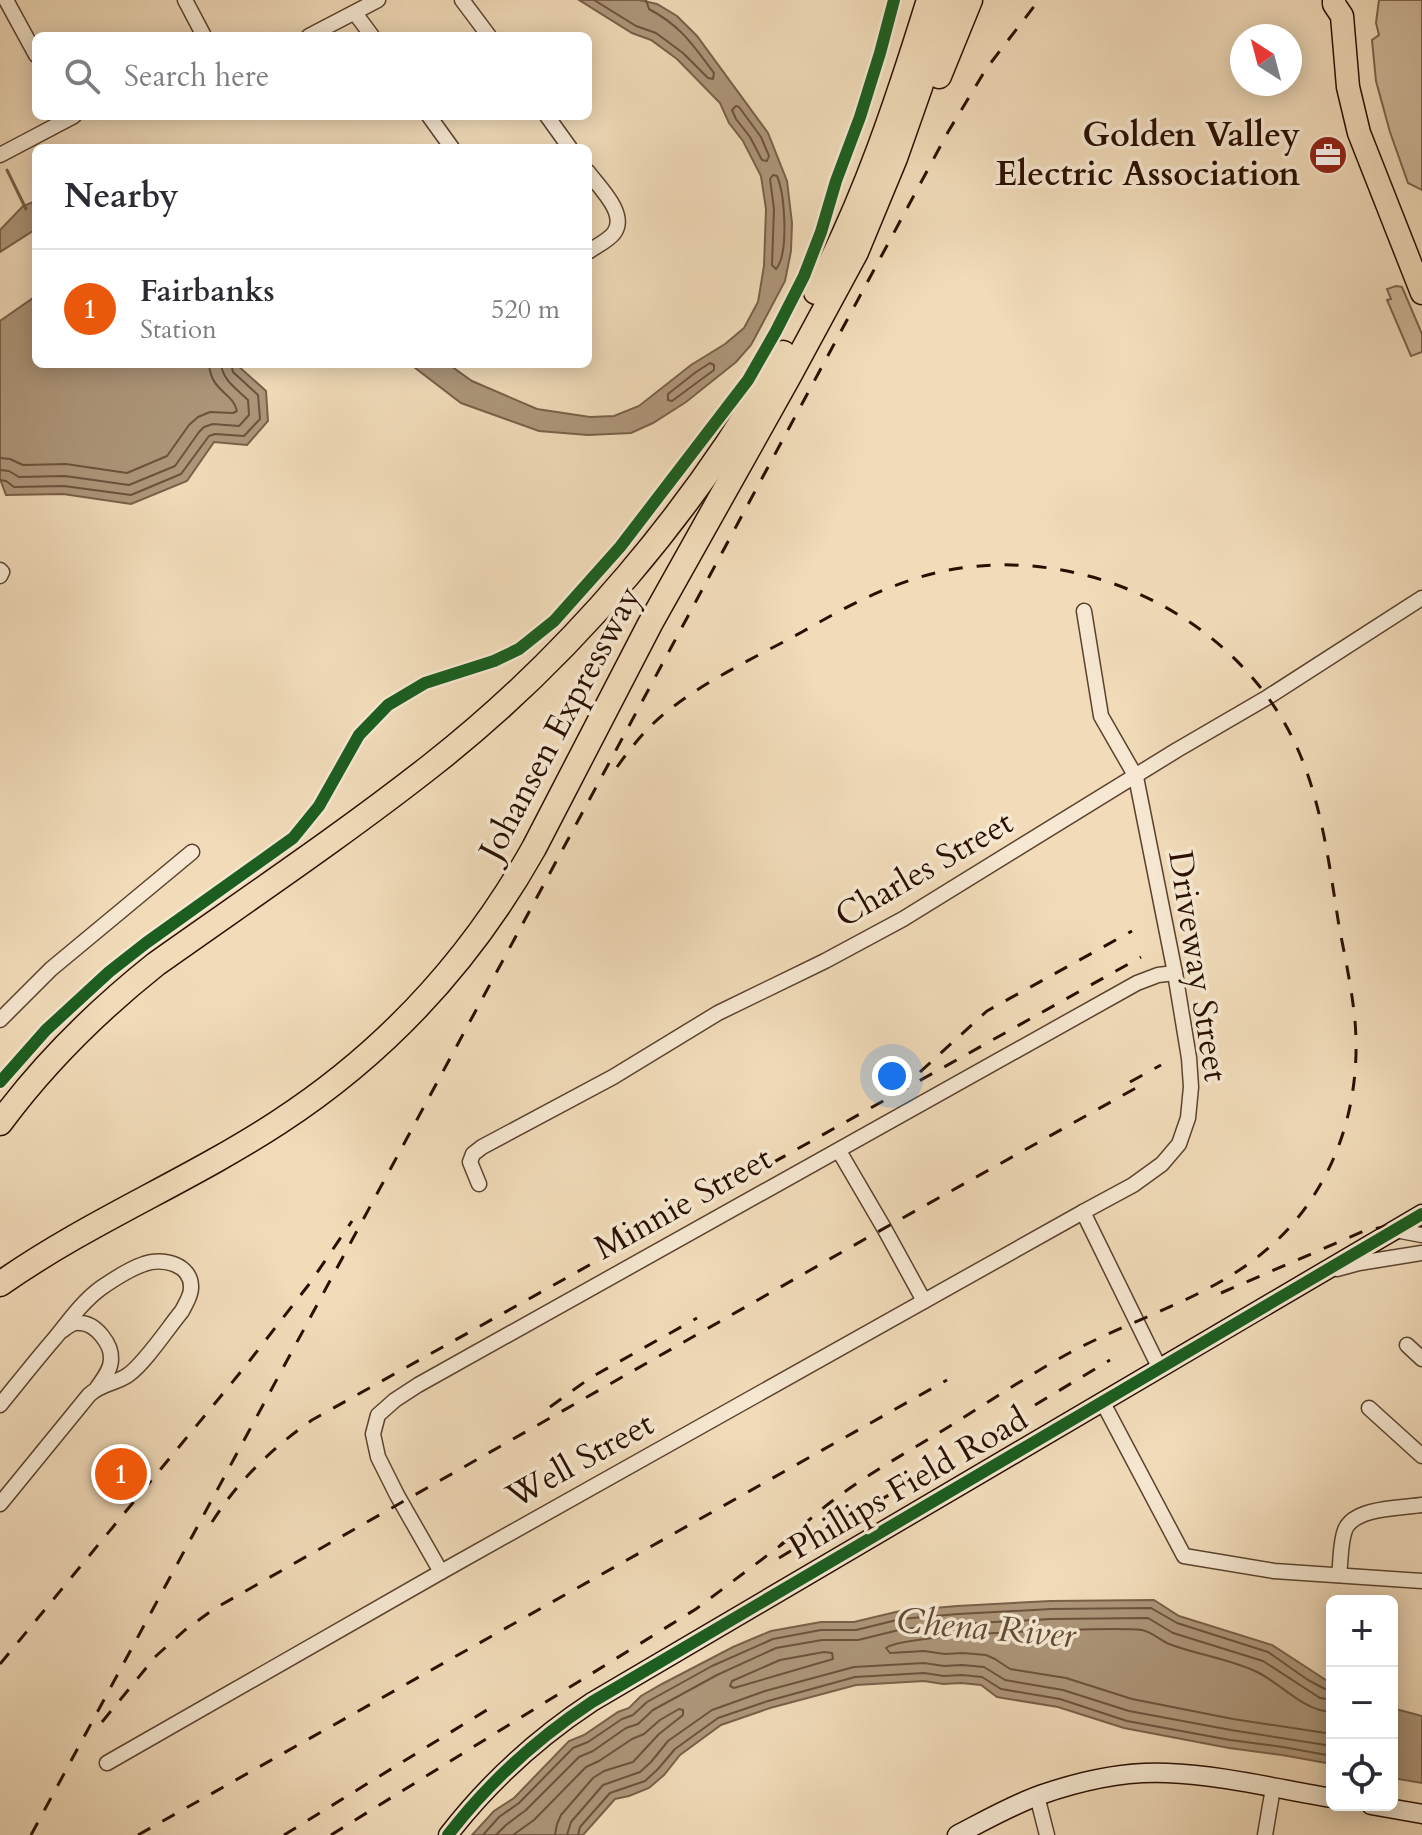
<!DOCTYPE html>
<html lang="en">
<head>
<meta charset="utf-8">
<style>
	body { margin:0; font-family:Cardo,serif; background:#f7f7f7; color:#2b2b33 }
	.controls { position:absolute; right:24px; bottom:24px; display:grid; overflow:hidden; border-radius:12px; box-shadow:0 4px 20px #0003 }
	.controls button { width:72px; height:72px; display:grid; place-items:center; padding:0; border:0; border-bottom:2px solid #e1e1e2; background:#fff; color:#2b2b33; font:40px sans-serif }
	.compass { position:absolute; left:1230px; top:24px; width:72px; height:72px; border-radius:50%; background:#fff; box-shadow:0 4px 20px #0003; rotate:324deg }
	.you { position:absolute; left:892px; top:1076px; width:28px; height:28px; margin:-20px; border:6px solid #fff; border-radius:50%; background:#1a73e8; box-shadow:0 0 0 12px #1a73e833 }
	.badge { display:grid; place-items:center; width:52px; height:52px; border-radius:50%; background:#ea580c; color:#fff; font-size:26px; font-weight:700 }
	.pin { position:absolute; translate:-50% -50%; border:4px solid #fff; box-shadow:0 2px 8px #0006 }
	.list { margin:0; padding:0; list-style:none }
	h2 { display:flex; justify-content:space-between; align-items:center; height:104px; margin:0; padding:0 32px; font-size:34px }
	h2 small { font-size:26px; font-weight:400; color:#7c7c81 }
	.list li { display:grid; grid-template-columns:52px 1fr auto; gap:24px; align-items:center; box-sizing:border-box; height:120px; padding:0 32px; border-top:2px solid #e1e1e2 }
	.list b { display:block; font-size:30px; white-space:nowrap }
	.list p { margin:0; font-size:26px; white-space:nowrap; color:#7c7c81 }
	.list em { font-size:26px; font-style:normal; color:#7c7c81 }
	.icon { flex:none; width:44px; height:44px; fill:none; stroke:currentColor; stroke-width:2; stroke-linecap:round; stroke-linejoin:round }
	.map { position:relative; flex:none; width:1422px; height:1835px; overflow:hidden }
	.search { position:absolute; background:#fff; box-shadow:0 4px 20px #0003; left:32px; top:32px; width:560px; height:88px; display:flex; align-items:center; gap:20px; box-sizing:border-box; padding:0 28px; border-radius:12px; color:#7c7c81; font-size:30px }
	.panel { position:absolute; background:#fff; box-shadow:0 4px 20px #0003; left:32px; top:144px; width:560px; height:224px; border-radius:12px }
	.map>svg:first-child { display:block }
	.green { fill:#cfb89a; stroke:#7c644d; stroke-width:2 }
	.water { fill:#ad967a; stroke:#796049; stroke-width:2 }
	.lines { fill:none; stroke-linecap:round; stroke-linejoin:round }
	.shore { stroke:#6c523d; stroke-width:2 }
	.stream { stroke:#796049; stroke-width:3 }
	.street-casing { stroke:#5c422e; stroke-width:17 }
	.secondary-casing { stroke:#2a0f00; stroke-width:21 }
	.primary-casing { stroke:#2a0f00; stroke-width:25 }
	.highway-casing { stroke:#2a0f00; stroke-width:27 }
	.street { stroke:#f6e8d2; stroke-width:14 }
	.secondary { stroke:#f6e8d2; stroke-width:18 }
	.primary { stroke:#f1dbb9; stroke-width:22 }
	.highway { stroke:#f1dbb9; stroke-width:24 }
	.rail { stroke:#2a0f00; stroke-width:3; stroke-dasharray:14 14; stroke-linecap:butt }
	.cycleway-casing { stroke:#f6e8d2; stroke-width:17 }
	.cycleway { stroke:#1b5e20; stroke-width:12 }
	.labels { text-anchor:middle; dominant-baseline:central; stroke-width:7; stroke-linejoin:round; paint-order:stroke }
	.poi-label { font-size:34px; font-weight:bold; fill:#2a0f00; stroke:#f6e8d2; text-anchor:end }
	.street-label { font-size:34px; fill:#2a0f00; stroke:#f6e8d2 }
	.water-label { font-size:36px; font-style:italic; fill:#654c37; stroke:#f6e8d2 }
</style>
</head>
<body>
<div class="map">
<svg width="1422" height="1835" viewBox="0 0 1422 1835">
	<rect width="100%" height="100%" fill="#f1dbb9"/>
	<filter id="stains"><feTurbulence type="fractalNoise" baseFrequency=".0025" numOctaves="4"/><feColorMatrix values="0 0 0 0 .2 0 0 0 0 .09 0 0 0 0 .02 0 0 0 .5 -.17"/></filter>
	<radialGradient id="worn" r=".72"><stop offset=".6" stop-color="#630" stop-opacity="0"/><stop offset="1" stop-color="#630" stop-opacity=".3"/></radialGradient>
	<!-- green -->
	<g class="green">
		<path d="M1379,0H1422V190L1408,183L1390,132L1376,81L1372,40L1379,35L1376,23Z"/>
		<path d="M1396,286L1402,287L1422,334V352L1411,356L1387,300L1391,299L1387,289Z"/>
	</g>
	<!-- water -->
	<g class="water">
		<path d="M579,0H639L657,4L677,16L697,36L768,133L787,181L792,223L791,251L785,281L751,345L736,362L686,402L653,423L631,433L588,435L539,431L461,403L410,364H448L472,381L537,409L590,417L614,416L639,406L691,365L725,344L744,328L758,302L764,266L766,209L761,176L743,141L729,123L720,103L677,59L651,40L632,33Z"/>
		<path d="M36,201V229L0,252V230L23,206Z"/>
		<path d="M36,296V364H236L266,391L268,421L247,445L214,442L187,481L131,504L63,494L6,495L0,479V321Z"/>
		<path d="M1154,1600L1179,1616L1272,1645L1332,1684V1764L1282,1755L1229,1748L1124,1728L1058,1707L997,1697L981,1685L961,1683L943,1684L924,1681L856,1685L770,1708L721,1725L680,1755L664,1775L649,1788L629,1796L615,1799L583,1835H472L494,1811L514,1798L569,1741L584,1735L618,1712L629,1708L641,1696L662,1684L733,1647L771,1631L821,1622H854L900,1611L957,1606L1051,1601Z"/>
		<path d="M1392,1708L1422,1716V1783L1392,1778Z"/>
	</g>
	<g class="lines">
		<!-- shore -->
		<g class="shore">
			<path d="M594,0L636,26L656,33L683,53L708,78L713,79L714,73C693,45 681,26 649,9L646,0"/>
			<path d="M736,106L739,107L761,137L769,156L767,161L762,160L750,137L736,119L732,110Z"/>
			<path d="M773,175L777,176C785,195 789,254 776,269L772,265L774,209L770,179Z"/>
			<path d="M710,363L714,365V370L672,401L668,400V394L696,372Z"/>
			<path d="M0,458L10,459L23,465L66,464L127,473L167,456L189,425L198,417L210,412L233,413L237,411C233,392 211,392 209,364"/>
			<path d="M0,470L9,471L19,477L65,476L129,485L175,466L199,432L204,427L213,424L239,426L249,415L248,400C237,389 223,381 221,364"/>
			<path d="M0,480L6,481L14,487L64,486L131,495L181,474L209,436L215,434L244,436L260,419L258,395L233,372L231,364"/>
			<path d="M824,1652L832,1653L833,1659L734,1688L730,1686L732,1681L780,1660Z"/>
			<path d="M1332,1712C1303,1711 1282,1684 1257,1672C1230,1659 1198,1655 1169,1644C1160,1640 1152,1632 1142,1630C1112,1626 903,1634 886,1648L890,1653L924,1651L945,1654L963,1653L986,1655L995,1659L1010,1669L1066,1678L1132,1699L1233,1719L1332,1734"/>
			<path d="M483,1835L499,1817L519,1803L573,1748L588,1742L622,1719L633,1715L647,1702L712,1666L773,1639L821,1630H856L901,1619L958,1614L1051,1609L1151,1608L1177,1623L1268,1652L1308,1680L1325,1689L1332,1690"/>
			<path d="M496,1835L506,1825L526,1810L579,1757L593,1751L626,1728L638,1724L653,1710L717,1675L776,1648L822,1640H858L903,1629L958,1624L1051,1619L1148,1618L1173,1633L1263,1661L1320,1698L1332,1700"/>
			<path d="M513,1835L534,1820L586,1767L599,1761L632,1739L644,1734L660,1720L679,1709L683,1710V1715L659,1734L633,1762L604,1771L593,1778L561,1815L557,1824L555,1835"/>
			<path d="M567,1835L571,1822L603,1785L640,1772L651,1762L668,1741L712,1710L765,1691L854,1667L924,1663L944,1666L962,1665L984,1667L1005,1680L1063,1690L1129,1711L1231,1730L1332,1746"/>
			<path d="M578,1835L580,1827L610,1793L645,1781L658,1769L675,1749L718,1718L768,1701L855,1677L924,1673L944,1676L962,1675L982,1677L1001,1689L1060,1699L1127,1721L1230,1740L1283,1747L1332,1756"/>
		</g>
		<!-- stream -->
		<path class="stream" d="M7,170L26,209"/>
		<defs>
			<g id="street">
				<path d="M6,0L36,55"/>
				<path d="M185,0L204,36"/>
				<path d="M462,0L489,36"/>
				<path d="M355,13L372,36"/>
				<path d="M309,36L378,0"/>
				<path d="M429,116L452,148"/>
				<path d="M547,116L570,148"/>
				<path d="M0,155L74,116"/>
				<path d="M588,172C599,187 628,214 614,233C608,241 596,246 588,252"/>
				<path d="M0,570L2,572L0,576"/>
				<path d="M1084,611L1101,716L1136,777L1175,973L1189,1058L1191,1087L1188,1118L1179,1144L1162,1164L1133,1185L1083,1212L1160,1369"/>
				<path d="M0,1020L51,969L192,852"/>
				<path d="M839,1151L884,1228L924,1301"/>
				<path d="M479,1184L470,1162L473,1154L482,1147L613,1077L718,1013L825,961L903,919L1177,750L1268,697L1422,598"/>
				<path d="M1395,1230L1422,1235"/>
				<path d="M1337,1269L1359,1263L1422,1253"/>
				<path d="M63,1330C68,1326 74,1322 80,1323C96,1323 112,1345 111,1359C111,1370 103,1379 97,1388"/>
				<path d="M1407,1345L1422,1359"/>
				<path d="M1102,1401L1184,1556L1274,1571L1422,1581"/>
				<path d="M0,1405C18,1383 36,1360 55,1338C69,1321 83,1301 101,1288C114,1279 129,1269 144,1264C162,1257 192,1264 191,1288C191,1296 186,1303 182,1311C168,1328 145,1363 128,1375C115,1384 102,1383 89,1395L0,1504"/>
				<path d="M1369,1408L1422,1456"/>
				<path d="M441,1572L397,1495L378,1457L373,1434L378,1415L395,1400L418,1385L1137,983L1158,975L1175,973"/>
				<path d="M1339,1575C1341,1561 1340,1543 1345,1530C1354,1507 1402,1508 1422,1505"/>
				<path d="M107,1763L441,1572L1083,1212"/>
				<path d="M1037,1796L1047,1835"/>
				<path d="M1265,1835L1273,1788"/>
			</g>
			<g id="secondary">
				<path d="M1371,1805L1422,1814"/>
				<path d="M448,1835C489,1782 536,1739 592,1702L1422,1214"/>
				<path d="M957,1835C984,1821 1012,1805 1040,1795C1080,1781 1125,1771 1167,1773C1222,1775 1278,1789 1332,1798"/>
			</g>
			<path id="primary" d="M1334,0V4L1342,16L1348,87L1359,133L1422,293"/>
			<g id="highway">
				<path d="M939,76L970,0"/>
				<path d="M816,292C865,199 898,100 929,0"/>
				<path d="M0,1123C45,1062 97,1011 156,964C249,898 343,835 432,765C571,656 697,507 783,353"/>
				<path d="M0,1284C88,1222 189,1181 279,1122C388,1051 471,960 534,848L650,624L789,376L856,252L895,158L920,87L947,0"/>
			</g>
		</defs>
		<!-- street casing -->
		<use href="#street" class="street-casing"/>
		<!-- secondary casing -->
		<use href="#secondary" class="secondary-casing"/>
		<!-- primary casing -->
		<use href="#primary" class="primary-casing"/>
		<!-- highway casing -->
		<use href="#highway" class="highway-casing"/>
		<!-- street -->
		<use href="#street" class="street"/>
		<!-- secondary -->
		<use href="#secondary" class="secondary"/>
		<!-- primary -->
		<use href="#primary" class="primary"/>
		<!-- highway -->
		<use href="#highway" class="highway"/>
		<!-- rail -->
		<g class="rail">
			<path d="M617,767C632,746 648,726 669,710C708,679 758,656 802,632C847,606 892,582 944,571C1080,543 1231,613 1293,739C1321,796 1329,863 1339,926C1345,957 1352,989 1355,1021C1361,1093 1342,1164 1296,1220C1237,1291 1151,1310 1073,1351C1034,1372 996,1397 958,1421C920,1445 879,1467 843,1493C819,1510 798,1530 776,1549"/>
			<path d="M920,1072L987,1011L1132,931"/>
			<path d="M1130,1082L1161,1065"/>
			<path d="M1221,1293L1364,1231L1407,1222H1422"/>
			<path d="M1035,1405L1110,1360"/>
			<path d="M550,1407L590,1378L697,1318"/>
			<path d="M212,1522C238,1481 272,1448 312,1420L1141,957"/>
			<path d="M779,1558L829,1528L889,1495"/>
			<path d="M0,1664L244,1368L310,1283L352,1221"/>
			<path d="M102,1722L156,1656L185,1630L214,1609L865,1239L1143,1084"/>
			<path d="M31,1835L522,925L948,132L986,69L1039,0"/>
			<path d="M138,1835L947,1380"/>
			<path d="M284,1835L490,1708"/>
			<path d="M331,1835L696,1609L785,1542"/>
		</g>
		<defs>
			<g id="cycleway">
				<path d="M0,1082L46,1030L109,972L146,943L293,838L319,806L359,735L388,705L425,683L494,661L519,649L554,621L620,547L748,380L776,331L804,276L821,232L836,181L860,117L880,53L894,0"/>
				<path d="M448,1835C489,1782 536,1739 592,1702L1422,1214"/>
			</g>
		</defs>
		<!-- cycleway casing -->
		<use href="#cycleway" class="cycleway-casing"/>
		<!-- cycleway -->
		<use href="#cycleway" class="cycleway"/>
	</g>
	<!-- icons -->
	<defs>
		<symbol id="office-disc" viewBox="-11 -11 22 22"><circle r="9.5" fill="#8f2418" stroke="#f6e8d2"/><path d="M-6-3h4V-5.5h4V-3h4V5H-6ZM-1-4.5V-3h2v-1.5ZM-6 0V1H6V0Z" fill="#fff"/></symbol>
	</defs>
	<g fill-rule="evenodd">
		<use href="#office-disc" x="1306" y="133" width="44" height="44"/>
	</g>
	<g class="labels">
		<!-- poi labels -->
		<g class="poi-label">
			<text x="1300" y="135">Golden Valley<tspan x="1300" dy="39">Electric Association</tspan></text>
		</g>
		<!-- street labels -->
		<g class="street-label">
			<text transform="translate(560 723) rotate(-62)">Johansen Expressway</text>
			<text transform="translate(924 869) rotate(-30)">Charles Street</text>
			<text transform="translate(1198 966) rotate(81)">Driveway Street</text>
			<text transform="translate(683 1203) rotate(-29)">Minnie Street</text>
			<text transform="translate(580 1460) rotate(-29)">Well Street</text>
			<text transform="translate(908 1483) rotate(-30)">Phillips Field Road</text>
		</g>
		<!-- water labels -->
		<g class="water-label">
			<text transform="translate(986 1628) rotate(5)">Chena River</text>
		</g>
	</g>
	<rect width="100%" height="100%" filter="url(#stains)"/>
	<rect width="100%" height="100%" fill="url(#worn)"/>
</svg>
<div class="controls">
<button>+</button>
<button>−</button>
<button><svg class="icon" aria-label="locate" viewBox="0 0 24 24"><circle cx="12" cy="12" r="6"/><path d="M12 2v4M12 18v4M2 12h4M18 12h4"/></svg></button>
</div>
<svg class="compass" viewBox="-18 -18 36 36"><path d="M0-13l5 13h-10z" fill="#e53935"/><path d="M0 13l5-13h-10z" fill="#7c7c81"/></svg>
<div class="you"></div>
<div class="pin badge" style="left:121px;top:1474px">1</div>
<div class="search"><svg class="icon" aria-label="search" viewBox="0 0 24 24"><circle cx="10" cy="10" r="6"/><path d="M15 15l6 6"/></svg>Search here</div>
<section class="panel">
<h2>Nearby<small></small></h2>
<ul class="list">
<li><span class="badge">1</span><div><b>Fairbanks</b><p>Station</p></div><em>520 m</em></li>
</ul>
</section>
</div>
</body>
</html>
